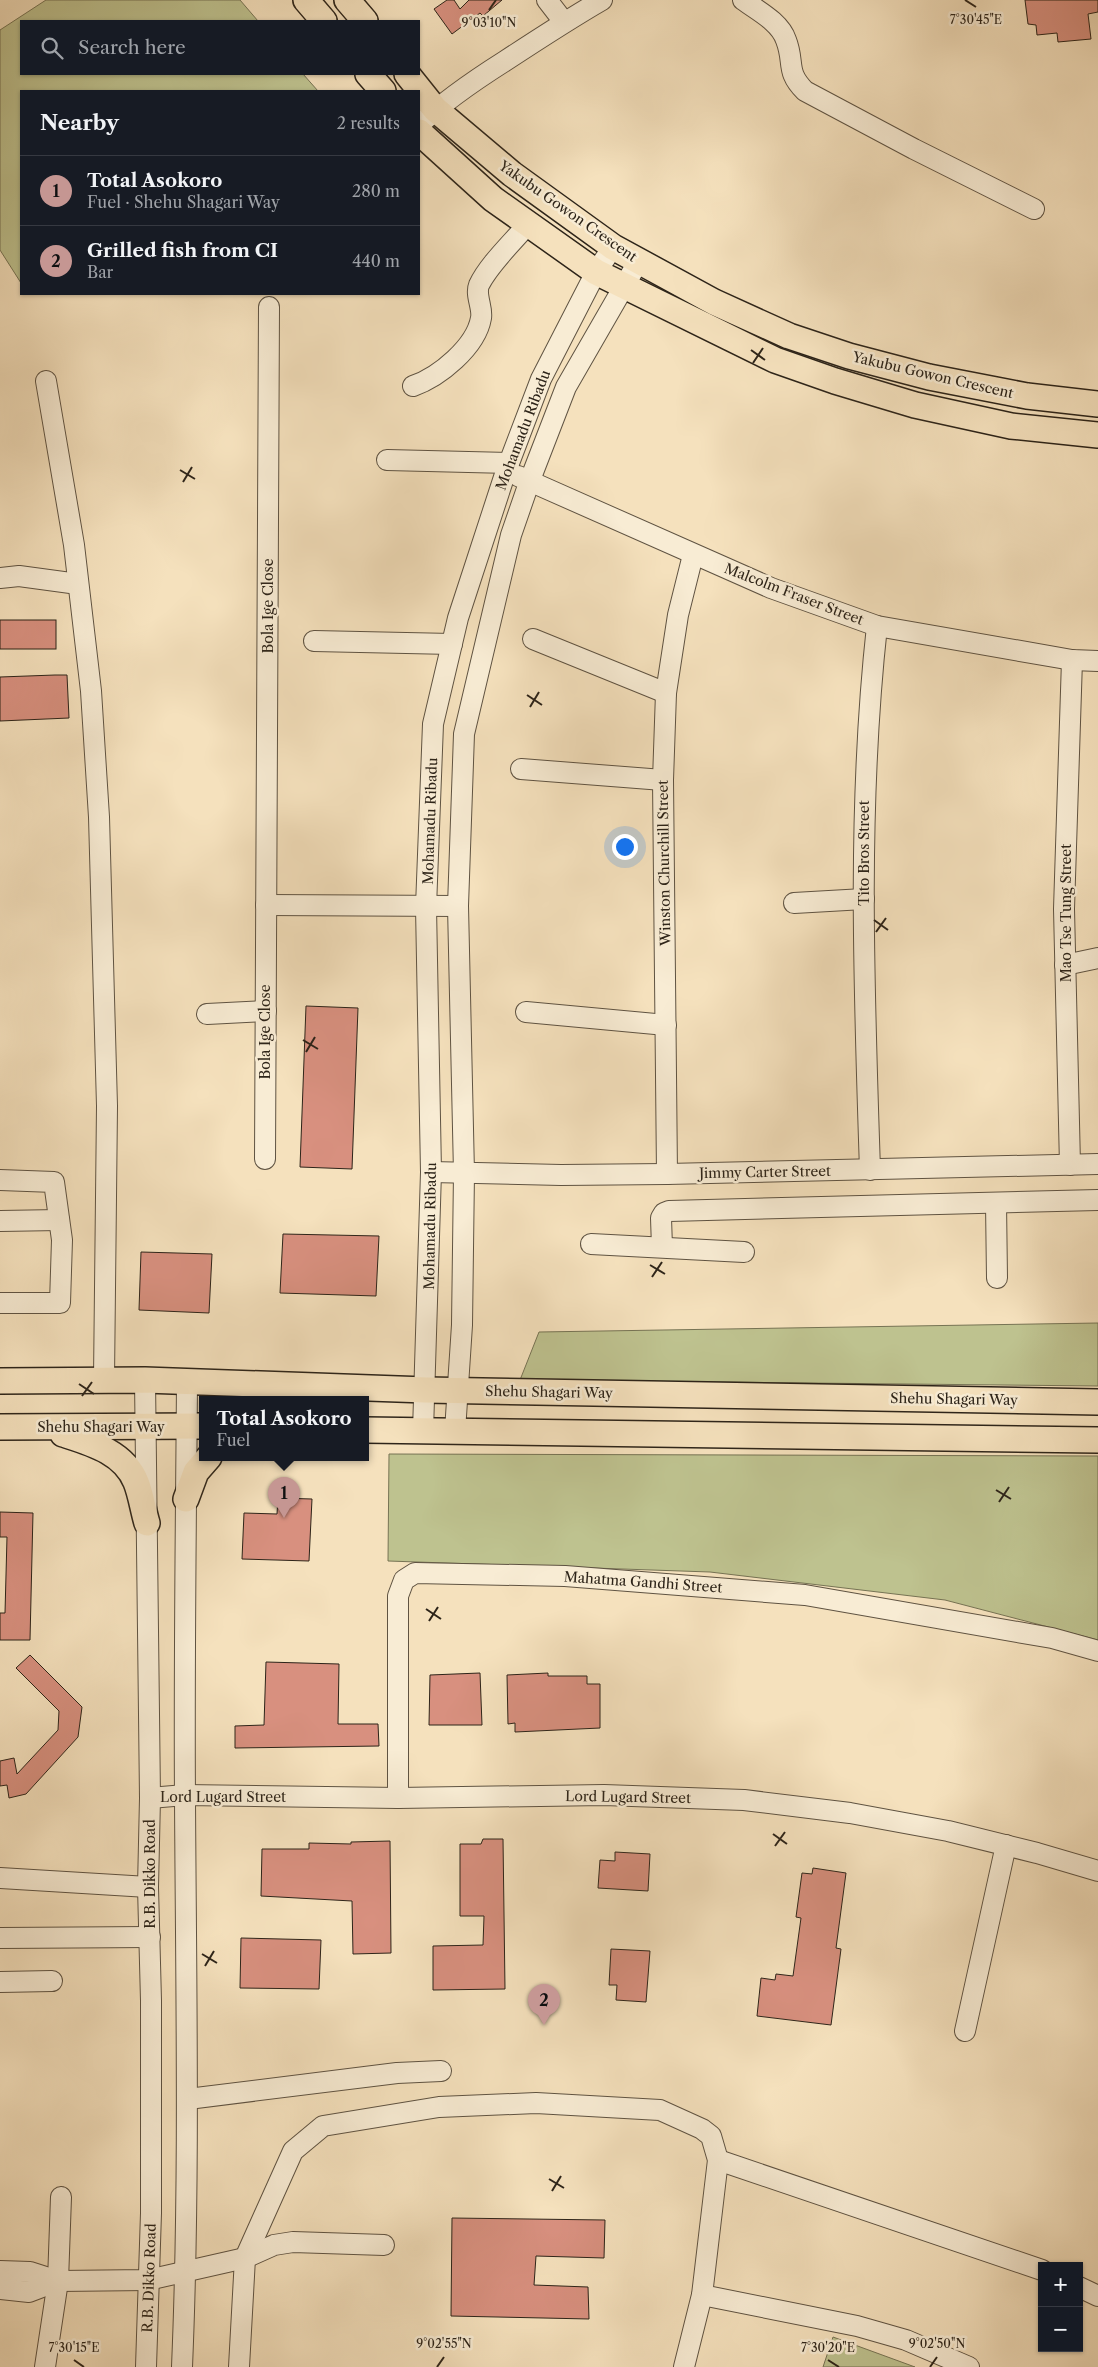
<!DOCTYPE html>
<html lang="en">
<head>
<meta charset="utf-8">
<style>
	body { margin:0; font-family:"Libre Caslon Text",serif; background:#20242c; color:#f1f3f6 }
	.controls { position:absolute; right:15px; bottom:15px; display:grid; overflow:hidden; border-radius:0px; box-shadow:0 1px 4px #0004 }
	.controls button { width:45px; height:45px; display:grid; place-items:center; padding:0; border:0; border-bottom:1px solid #363941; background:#171b24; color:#f1f3f6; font:25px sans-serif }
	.you { position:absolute; left:624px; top:846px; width:18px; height:18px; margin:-12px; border:4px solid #fff; border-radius:50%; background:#1a73e8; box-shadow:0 0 0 8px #1a73e833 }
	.badge { display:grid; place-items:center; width:32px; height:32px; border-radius:50%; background:#c59692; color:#111; font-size:16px; font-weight:700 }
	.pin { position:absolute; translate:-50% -41px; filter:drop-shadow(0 1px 2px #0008) }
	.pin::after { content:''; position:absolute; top:26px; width:18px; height:15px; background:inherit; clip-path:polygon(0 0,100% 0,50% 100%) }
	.popup { position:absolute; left:199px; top:1396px; width:170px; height:65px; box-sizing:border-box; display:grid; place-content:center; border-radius:0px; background:#171b24; filter:drop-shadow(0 1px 4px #0005); font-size:16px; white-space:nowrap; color:#9ea1a6 }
	.popup b { font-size:19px; color:#f1f3f6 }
	.popup::after { content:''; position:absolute; left:50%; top:100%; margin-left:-10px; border:10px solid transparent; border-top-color:#171b24 }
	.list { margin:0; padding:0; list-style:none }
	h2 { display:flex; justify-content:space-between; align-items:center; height:65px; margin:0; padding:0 20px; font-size:21px }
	h2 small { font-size:16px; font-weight:400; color:#9ea1a6 }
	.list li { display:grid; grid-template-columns:32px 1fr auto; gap:15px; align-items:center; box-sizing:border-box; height:70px; padding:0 20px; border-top:1px solid #363941 }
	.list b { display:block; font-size:19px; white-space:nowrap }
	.list p { margin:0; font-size:16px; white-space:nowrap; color:#9ea1a6 }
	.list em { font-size:16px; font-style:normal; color:#9ea1a6 }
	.icon { flex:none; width:28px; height:28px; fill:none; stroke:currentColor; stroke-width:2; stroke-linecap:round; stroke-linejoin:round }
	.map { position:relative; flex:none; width:1098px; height:2367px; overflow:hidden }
	.search { position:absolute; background:#171b24; box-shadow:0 1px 4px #0004; left:20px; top:20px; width:400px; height:55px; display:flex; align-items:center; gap:12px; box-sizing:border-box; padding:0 18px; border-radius:0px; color:#9ea1a6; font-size:19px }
	.panel { position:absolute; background:#171b24; box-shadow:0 1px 4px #0004; left:20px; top:90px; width:400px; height:205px; border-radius:0px }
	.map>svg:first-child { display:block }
	.green { fill:#bec28f; stroke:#767354 }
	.building { fill:#d8907f; stroke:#2d2419 }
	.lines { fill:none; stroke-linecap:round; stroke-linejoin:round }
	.minor-casing { stroke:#5f5342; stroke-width:22 }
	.major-casing { stroke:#2d2419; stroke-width:28 }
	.minor { stroke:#f8ecd4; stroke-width:20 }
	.major { stroke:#f5e1bd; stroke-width:25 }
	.ticks { fill:none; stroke:#2d2419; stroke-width:2 }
	.labels { text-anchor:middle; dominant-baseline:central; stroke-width:5; stroke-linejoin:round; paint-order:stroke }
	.street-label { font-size:14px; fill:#2d2419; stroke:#f8ecd4 }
	.ticks-label { font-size:12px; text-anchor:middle; fill:#2d2419; stroke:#f8ecd4; stroke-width:5; stroke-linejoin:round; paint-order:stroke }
</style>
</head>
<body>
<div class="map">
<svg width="1098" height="2367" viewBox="0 0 1098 2367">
	<rect width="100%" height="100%" fill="#f5e1bd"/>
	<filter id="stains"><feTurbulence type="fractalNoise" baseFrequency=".004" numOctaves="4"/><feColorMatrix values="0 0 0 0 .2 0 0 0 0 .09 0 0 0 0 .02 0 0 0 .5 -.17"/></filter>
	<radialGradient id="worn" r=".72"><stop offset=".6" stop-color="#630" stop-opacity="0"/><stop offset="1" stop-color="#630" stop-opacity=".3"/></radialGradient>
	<!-- green -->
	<g class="green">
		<path d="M46,0H240L258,21H21V74H303L318,91H21V283L0,250V30Z"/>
		<path d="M1098,1323V1386L520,1380L539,1332Z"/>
		<path d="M389,1454L1098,1456V1640L945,1600L710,1572L388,1561Z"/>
		<path d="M833,2337L915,2367H823Z"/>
	</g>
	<!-- building -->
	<g class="building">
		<path d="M447,0H454L460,9L469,0H502L483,16L480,13L452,34L434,9Z"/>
		<path d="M1025,0H1098V12L1088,14L1091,39L1058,42L1057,33L1037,35L1036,25L1028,24Z"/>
		<rect x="0" y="620" width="56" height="29"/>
		<path d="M55,675H67L69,718L0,721V677Z"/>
		<path d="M306,1006L358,1008L352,1169L300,1167Z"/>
		<path d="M283,1234L379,1236L376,1296L280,1293Z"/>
		<path d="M141,1252L212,1254L209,1313L139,1310Z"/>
		<path d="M278,1498L312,1499L309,1561L242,1559L244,1513L277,1514Z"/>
		<path d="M0,1512L33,1513L30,1640H0V1613H5L7,1537H0Z"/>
		<path d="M30,1655L82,1707L78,1737L26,1794L9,1798L7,1785L0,1786V1761L14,1758L17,1774L58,1730L59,1711L16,1668Z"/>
		<path d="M266,1662L339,1664L338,1724H378L379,1746L235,1748V1726L264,1725Z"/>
		<path d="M480,1673L482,1725H429L430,1675Z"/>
		<path d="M548,1673V1676H587V1684H600V1728L515,1732V1723L508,1724L507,1675Z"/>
		<path d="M483,1839H503L505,1989L433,1990V1946L483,1945L484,1916H460V1844H481Z"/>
		<path d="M390,1841L391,1953L353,1954L352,1901L261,1896L262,1849H309V1843L351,1844V1842Z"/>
		<path d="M615,1852L650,1854L648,1891L598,1888L600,1860L615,1861Z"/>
		<path d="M813,1868L846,1873L836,1948L841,1949L831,2025L757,2016L761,1978L775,1980L776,1974L793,1976L801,1918L796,1917L802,1873L812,1874Z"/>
		<path d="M241,1938L321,1940L319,1989L240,1988Z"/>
		<path d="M611,1949L650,1951L646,2002L616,2000L617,1985H609Z"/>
		<path d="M452,2218L605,2220L604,2258L536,2256L534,2285L588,2287L589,2319L451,2316Z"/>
	</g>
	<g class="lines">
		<defs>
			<g id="minor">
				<path d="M547,0L564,22"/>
				<path d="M743,0C758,11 780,22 786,40C795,63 785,71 805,91L914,149L1034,209"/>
				<path d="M419,125C445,100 475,80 505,61C537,40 569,19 602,0"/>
				<path d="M46,381L74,545L91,691L99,817L107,1106L104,1379"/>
				<path d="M413,386C439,377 476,347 481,318C483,308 475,295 479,285C489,264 513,242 527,225"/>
				<path d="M387,460L509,463"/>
				<path d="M518,476L771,588L877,626L1072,660L1098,661"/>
				<path d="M0,578L19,576L78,584"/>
				<path d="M533,639L666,693"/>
				<path d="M314,641L452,644"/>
				<path d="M521,769L663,780"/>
				<path d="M794,903L864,899"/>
				<path d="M266,905L458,906"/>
				<path d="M1065,965L1098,958"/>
				<path d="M526,1012L666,1025"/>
				<path d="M207,1014L266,1011"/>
				<path d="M265,1159L269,307"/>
				<path d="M1070,1165L1064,909L1072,660"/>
				<path d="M870,1170C864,988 857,807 877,626"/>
				<path d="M431,1172L561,1175L667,1174L1098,1164"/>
				<path d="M667,1174L663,780L666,693L678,615L693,555"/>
				<path d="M0,1180L54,1182L62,1240L60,1303H0"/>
				<path d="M996,1203L997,1278"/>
				<path d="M0,1221L59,1220"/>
				<path d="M591,1244L744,1252"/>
				<path d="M662,1247L661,1218L664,1213L669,1211L1098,1200"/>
				<path d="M145,1380L150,1798L148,1887L151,2001V2213L146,2367"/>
				<path d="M423,1431L431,1172L426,907L433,724L458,618L506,471L541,379L596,272L613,247"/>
				<path d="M455,1431L462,1325L464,1173L458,906L464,734L511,535L530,480L566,387L638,262"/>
				<path d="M150,1798L185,1795L398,1798L604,1795L744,1800L850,1813L948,1831L1037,1853L1098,1871"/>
				<path d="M398,1798V1596L404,1580L415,1573L565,1576L805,1595L1052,1638L1098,1651"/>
				<path d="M0,1878L148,1887"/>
				<path d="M0,1938L150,1937"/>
				<path d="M0,1982L52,1981"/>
				<path d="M965,2031L1006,1845"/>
				<path d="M188,2099L397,2073L441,2071"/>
				<path d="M718,2160L1042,2270"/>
				<path d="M0,2271L30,2272L58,2281L148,2280L245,2258L274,2245L293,2242L384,2245"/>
				<path d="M1079,2287L1098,2296"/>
				<path d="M0,2289L29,2292L58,2281"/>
				<path d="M702,2295L857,2326L906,2340L969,2367"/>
				<path d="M45,2367L58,2281L61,2197"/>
				<path d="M182,2367C190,2177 186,1988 185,1798C184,1659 186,1521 187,1382"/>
				<path d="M239,2367L245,2258L293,2151L323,2126L439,2107L536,2103L660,2110L702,2129L711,2136L718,2160L702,2295L684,2367"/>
			</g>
			<g id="major">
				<path d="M306,0L324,21"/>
				<path d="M347,0L365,21"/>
				<path d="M368,74L383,91"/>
				<path d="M407,74L435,109L512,174L613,247L714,302L789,336L849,356L929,377L1027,396L1098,404"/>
				<path d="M419,132L493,199L596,272L775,360L835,381L915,405L1011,426L1098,435"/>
				<path d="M0,1381L145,1380L426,1390L1098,1402"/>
				<path d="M0,1427L203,1426"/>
				<path d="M365,1430L1098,1440"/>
				<path d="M63,1434C91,1443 124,1452 136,1482C141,1494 143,1510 147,1523"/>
				<path d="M186,1499L196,1472L209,1457"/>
			</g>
		</defs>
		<!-- minor casing -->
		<use href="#minor" class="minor-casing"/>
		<!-- major casing -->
		<use href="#major" class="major-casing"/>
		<!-- minor -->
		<use href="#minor" class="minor"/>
		<!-- major -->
		<use href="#major" class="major"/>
	</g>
	<!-- ticks -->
	<path class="ticks" d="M965,0L976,7M489,10L496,0M751,350L765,360M753,363L763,348M180,470L195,479M183,482L192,467M527,695L542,705M530,707L539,692M874,920L888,930M876,932L886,918M303,1040L318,1049M306,1052L315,1037M650,1265L665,1274M652,1277L662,1262M79,1384L94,1394M82,1396L92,1382M996,1490L1011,1499M999,1502L1009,1487M426,1609L441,1619M429,1621L438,1607M773,1834L787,1844M775,1846L785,1832M202,1954L217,1963M205,1966L214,1951M549,2179L564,2188M552,2191L561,2176M74,2360L84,2367M828,2360L839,2367M437,2367L444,2357M930,2367L937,2357"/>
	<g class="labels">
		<!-- street labels -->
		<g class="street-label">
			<text transform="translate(568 211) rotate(35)">Yakubu Gowon Crescent</text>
			<text transform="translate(933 375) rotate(13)">Yakubu Gowon Crescent</text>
			<text transform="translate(523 430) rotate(-69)">Mohamadu Ribadu</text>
			<text transform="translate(794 594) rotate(21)">Malcolm Fraser Street</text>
			<text transform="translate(268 606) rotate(-90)">Bola Ige Close</text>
			<text transform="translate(430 821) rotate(-88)">Mohamadu Ribadu</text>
			<text transform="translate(864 853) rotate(-90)">Tito Bros Street</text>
			<text transform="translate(664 863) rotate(-91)">Winston Churchill Street</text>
			<text transform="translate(1066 913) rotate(-90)">Mao Tse Tung Street</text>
			<text transform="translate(265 1032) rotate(-90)">Bola Ige Close</text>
			<text transform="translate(765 1172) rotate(-1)">Jimmy Carter Street</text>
			<text transform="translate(430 1226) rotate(-89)">Mohamadu Ribadu</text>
			<text transform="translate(549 1392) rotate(1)">Shehu Shagari Way</text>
			<text transform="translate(954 1399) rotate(1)">Shehu Shagari Way</text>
			<text x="101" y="1427">Shehu Shagari Way</text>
			<text transform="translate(643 1582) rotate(4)">Mahatma Gandhi Street</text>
			<text x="223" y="1797">Lord Lugard Street</text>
			<text transform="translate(628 1797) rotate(1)">Lord Lugard Street</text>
			<text transform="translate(150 1874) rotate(-90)">R.B. Dikko Road</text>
			<text transform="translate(149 2278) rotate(-88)">R.B. Dikko Road</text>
		</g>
	</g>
	<g class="ticks-label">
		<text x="976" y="24">7°30'45"E</text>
		<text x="489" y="27">9°03'10"N</text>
		<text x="444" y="2348">9°02'55"N</text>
		<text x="937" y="2348">9°02'50"N</text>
		<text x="74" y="2352">7°30'15"E</text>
		<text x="828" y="2352">7°30'20"E</text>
	</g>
	<rect width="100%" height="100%" filter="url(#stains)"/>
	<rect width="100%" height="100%" fill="url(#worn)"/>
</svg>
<div class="controls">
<button>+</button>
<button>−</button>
</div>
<div class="you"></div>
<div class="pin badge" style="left:284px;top:1518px">1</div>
<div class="popup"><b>Total Asokoro</b>Fuel</div>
<div class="pin badge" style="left:544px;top:2025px">2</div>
<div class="search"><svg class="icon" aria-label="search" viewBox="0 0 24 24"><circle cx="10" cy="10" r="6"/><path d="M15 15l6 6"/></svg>Search here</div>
<section class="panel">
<h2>Nearby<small>2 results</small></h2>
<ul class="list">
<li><span class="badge">1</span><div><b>Total Asokoro</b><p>Fuel · Shehu Shagari Way</p></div><em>280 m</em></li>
<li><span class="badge">2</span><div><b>Grilled fish from CI</b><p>Bar</p></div><em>440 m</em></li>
</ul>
</section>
</div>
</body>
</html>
